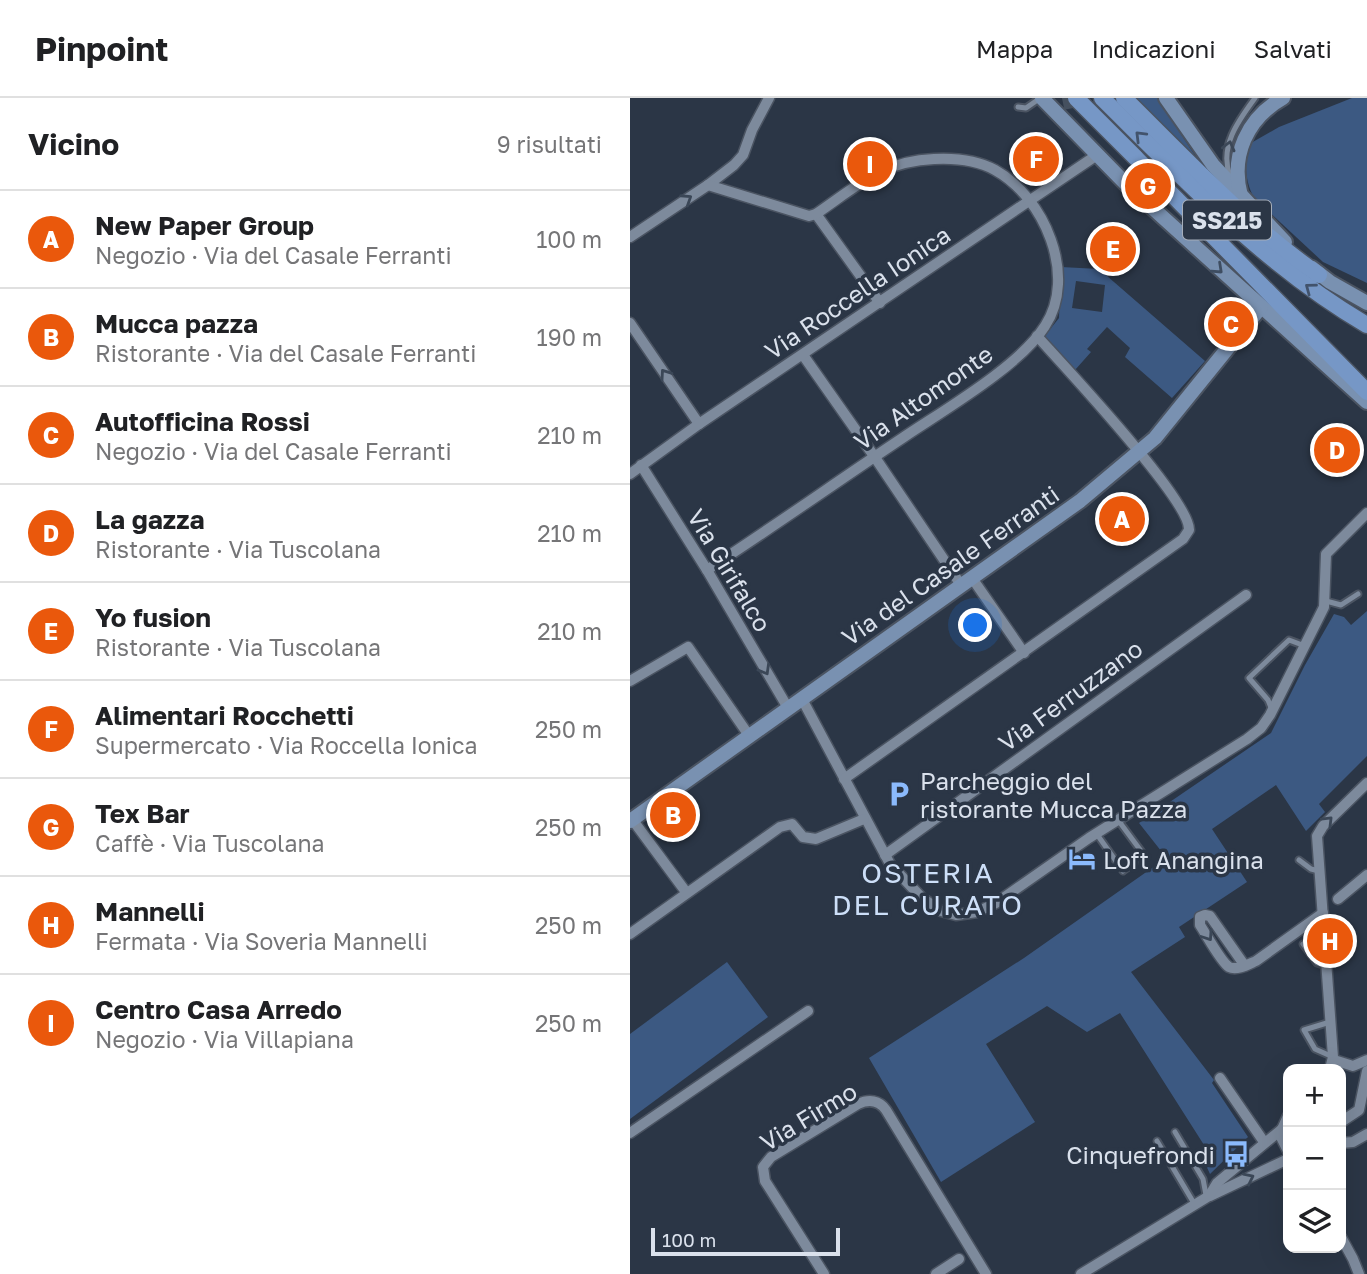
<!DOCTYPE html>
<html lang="it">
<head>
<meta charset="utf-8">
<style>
	body { margin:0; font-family:"Golos Text",sans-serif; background:#f6f6f6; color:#202124 }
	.controls { position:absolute; right:21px; bottom:21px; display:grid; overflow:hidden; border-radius:14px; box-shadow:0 7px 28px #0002 }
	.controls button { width:63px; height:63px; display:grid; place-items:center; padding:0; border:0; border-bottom:2px solid #e0e0e0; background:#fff; color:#202124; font:35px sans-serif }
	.scale { position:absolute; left:21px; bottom:18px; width:189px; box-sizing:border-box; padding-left:7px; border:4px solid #dae1ec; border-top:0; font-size:19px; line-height:24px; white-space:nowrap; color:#dae1ec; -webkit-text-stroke:5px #2b3646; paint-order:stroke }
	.you { position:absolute; left:346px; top:528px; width:24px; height:24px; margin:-18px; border:5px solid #fff; border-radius:50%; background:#1a73e8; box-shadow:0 0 0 10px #1a73e833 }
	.badge { display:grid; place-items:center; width:46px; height:46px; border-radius:50%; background:#ea580c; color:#fff; font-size:23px; font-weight:700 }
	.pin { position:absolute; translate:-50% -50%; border:4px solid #fff; box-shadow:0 2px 7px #0006 }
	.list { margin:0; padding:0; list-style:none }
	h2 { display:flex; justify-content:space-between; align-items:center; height:91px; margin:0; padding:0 28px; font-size:30px }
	h2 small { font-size:23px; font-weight:400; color:#757577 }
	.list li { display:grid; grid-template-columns:46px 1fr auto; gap:21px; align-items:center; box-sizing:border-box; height:98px; padding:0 28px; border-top:2px solid #e0e0e0 }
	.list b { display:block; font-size:26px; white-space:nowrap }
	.list p { margin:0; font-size:23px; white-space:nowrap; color:#757577 }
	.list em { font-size:23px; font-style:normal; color:#757577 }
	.icon { flex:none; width:38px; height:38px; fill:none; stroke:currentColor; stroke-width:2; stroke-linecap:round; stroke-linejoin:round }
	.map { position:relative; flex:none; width:737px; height:1176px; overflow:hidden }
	header { display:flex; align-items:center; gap:42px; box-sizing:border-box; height:98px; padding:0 35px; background:#fff; border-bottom:2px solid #e0e0e0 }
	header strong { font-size:33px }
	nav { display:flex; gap:38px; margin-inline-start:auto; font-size:24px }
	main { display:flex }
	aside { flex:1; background:#fff }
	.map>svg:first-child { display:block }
	.green { fill:#3c5982; fill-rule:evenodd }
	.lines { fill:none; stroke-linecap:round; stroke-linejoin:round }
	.secondary-tunnel { stroke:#45505f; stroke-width:14; stroke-dasharray:14 7; stroke-linecap:butt }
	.lane-casing { stroke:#4b5462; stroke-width:9 }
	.street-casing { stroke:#4b5462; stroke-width:13 }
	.secondary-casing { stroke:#4b5462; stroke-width:18 }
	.primary-casing { stroke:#4b5462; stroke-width:19 }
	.lane { stroke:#7d8a9c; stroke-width:5 }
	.street { stroke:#7d8a9c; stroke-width:10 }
	.secondary { stroke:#7991b1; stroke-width:14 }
	.primary { stroke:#7697c6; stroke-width:16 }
	.primary-bridge-casing { stroke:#4b5462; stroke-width:19; stroke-linecap:butt }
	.primary-bridge { stroke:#7697c6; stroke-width:16 }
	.oneway { stroke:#42536c }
	.oneway2 { stroke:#3b4757 }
	.oneway3 { stroke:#3e4d61 }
	.labels { text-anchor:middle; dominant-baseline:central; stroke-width:7; stroke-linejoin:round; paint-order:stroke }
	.shield { fill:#2b3646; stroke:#a6aeba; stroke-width:2 }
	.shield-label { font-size:23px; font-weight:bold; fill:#dae1ec }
	.street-label { font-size:24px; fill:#dae1ec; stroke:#2b3646 }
	.poi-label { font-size:24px; fill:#dae1ec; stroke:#2b3646; text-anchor:start }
	.quarter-label { font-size:28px; letter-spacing:2px; fill:#cddff8; stroke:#2b3646 }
</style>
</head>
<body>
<header>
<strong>Pinpoint</strong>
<nav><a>Mappa</a><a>Indicazioni</a><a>Salvati</a></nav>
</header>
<main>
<aside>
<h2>Vicino<small>9 risultati</small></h2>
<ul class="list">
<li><span class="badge">A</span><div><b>New Paper Group</b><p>Negozio · Via del Casale Ferranti</p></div><em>100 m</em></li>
<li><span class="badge">B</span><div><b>Mucca pazza</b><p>Ristorante · Via del Casale Ferranti</p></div><em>190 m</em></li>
<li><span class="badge">C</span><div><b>Autofficina Rossi</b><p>Negozio · Via del Casale Ferranti</p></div><em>210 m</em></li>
<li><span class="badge">D</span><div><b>La gazza</b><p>Ristorante · Via Tuscolana</p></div><em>210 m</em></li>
<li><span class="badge">E</span><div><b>Yo fusion</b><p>Ristorante · Via Tuscolana</p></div><em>210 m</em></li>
<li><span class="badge">F</span><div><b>Alimentari Rocchetti</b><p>Supermercato · Via Roccella Ionica</p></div><em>250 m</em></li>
<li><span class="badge">G</span><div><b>Tex Bar</b><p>Caffè · Via Tuscolana</p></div><em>250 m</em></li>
<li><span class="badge">H</span><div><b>Mannelli</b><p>Fermata · Via Soveria Mannelli</p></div><em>250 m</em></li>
<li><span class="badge">I</span><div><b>Centro Casa Arredo</b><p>Negozio · Via Villapiana</p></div><em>250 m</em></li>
</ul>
</aside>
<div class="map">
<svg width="737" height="1176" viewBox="0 0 737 1176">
	<rect width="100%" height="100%" fill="#2b3646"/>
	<!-- green -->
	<g class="green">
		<path d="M505,0H527L568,62Z"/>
		<path d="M722,0H737V185L693,164L624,100C615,83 613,63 621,45L649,29Z"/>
		<path d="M431,169L469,171L575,263L542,300L495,259L500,250L477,229L457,251L461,254L445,272L414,239L429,220ZM446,183L475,187L472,214L442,210Z"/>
		<path d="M737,513V658L689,706L695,714L676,733L646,687L582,731L617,784L549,829L555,839L501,874L584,982L582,985L618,1039L580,1076L574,1063L581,1058L490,915L457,934L417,908L356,946L405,1024L311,1084L239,960L394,860L522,770L539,763L509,725L641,635L675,567L704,516L714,519L721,527Z"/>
		<path d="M97,864L138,919L0,1021V936Z"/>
	</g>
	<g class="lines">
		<!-- secondary-tunnel -->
		<path class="secondary-tunnel" d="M433,5L457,0"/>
		<defs>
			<g id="lane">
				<path d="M388,9L396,10L409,1"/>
				<path d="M600,78C589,49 608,23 625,0"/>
				<path d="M696,503L711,507L728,496"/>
				<path d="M642,612L638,602L619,580L659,542L675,548"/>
				<path d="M466,735L493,773L514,757L488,722"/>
				<path d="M669,762L681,771L689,773"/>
				<path d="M673,846L687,865L696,868"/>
				<path d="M700,924L674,932L685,951L703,959"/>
				<path d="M545,1034L573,1081L576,1097"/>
				<path d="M527,1043L565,1107"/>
			</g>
			<g id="street">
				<path d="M186,116L250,205"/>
				<path d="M0,139L78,87L104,67L113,57L122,32L139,0"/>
				<path d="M0,225L69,326"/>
				<path d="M173,257L244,358L331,487"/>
				<path d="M11,367L77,472L158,610"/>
				<path d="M0,376L69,326L467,57"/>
				<path d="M77,472C143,429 208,383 274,339C314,312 390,268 415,228C448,178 414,99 365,72C347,62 324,60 304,61C252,63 227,88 186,116L179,118L78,87"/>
				<path d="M342,480L394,555"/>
				<path d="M0,583L58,549L120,639"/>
				<path d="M172,601L260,766L291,799L311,813L326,817L347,814L366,805L459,740L617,641L631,630L640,617L694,509L696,456L737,415"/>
				<path d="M214,681L553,441L559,432C561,403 433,267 407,238"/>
				<path d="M2,721L56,794"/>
				<path d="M255,757L616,497"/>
				<path d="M708,801L737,777"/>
				<path d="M0,836L150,729L162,726L173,739L186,741L234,721"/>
				<path d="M615,868L580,818L575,817L570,819V827C576,836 591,864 599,869C607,873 619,866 626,863L693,815"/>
				<path d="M704,962L723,968L737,962"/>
				<path d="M700,971L703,959L687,738L693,728L737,685"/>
				<path d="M590,980L634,1044"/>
				<path d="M711,1024L729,1012L737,973"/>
				<path d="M652,1031L651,1039L658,1053"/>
				<path d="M0,1035L178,913"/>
				<path d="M711,1045L723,1044L737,1036"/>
				<path d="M580,1098L658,1061"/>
				<path d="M711,1139L723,1161L729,1176"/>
				<path d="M194,1176L135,1083L133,1069L141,1059L228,1006C239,1001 249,1002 256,1012L356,1176"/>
				<path d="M306,1176L329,1161"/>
				<path d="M451,1176L579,1098L587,1085L652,1031L658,1018"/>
			</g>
			<g id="secondary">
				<path d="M412,0L495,85L737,304"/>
				<path d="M536,0L583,67L655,144"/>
				<path d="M611,98C600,58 617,20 653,0"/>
				<path d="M682,170L700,184L737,205"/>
				<path d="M0,723L450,403L525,340L631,209"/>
			</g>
			<g id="primary">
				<path d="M472,0C555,82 636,168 737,227"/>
				<path d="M494,0C556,61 617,127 689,177"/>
				<path d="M505,59L737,294"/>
			</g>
		</defs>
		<!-- lane casing -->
		<use href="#lane" class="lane-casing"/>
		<!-- street casing -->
		<use href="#street" class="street-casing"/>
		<!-- secondary casing -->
		<use href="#secondary" class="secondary-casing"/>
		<!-- primary casing -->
		<use href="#primary" class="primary-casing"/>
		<!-- lane -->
		<use href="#lane" class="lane"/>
		<!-- street -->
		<use href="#street" class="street"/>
		<!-- secondary -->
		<use href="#secondary" class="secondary"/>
		<!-- primary -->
		<use href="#primary" class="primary"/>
		<defs>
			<path id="primary-bridge" d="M446,0L505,59"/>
		</defs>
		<!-- primary-bridge casing -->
		<use href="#primary-bridge" class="primary-bridge-casing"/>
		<!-- primary-bridge -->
		<use href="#primary-bridge" class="primary-bridge"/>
	</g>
	<!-- one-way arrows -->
	<defs><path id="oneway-chevron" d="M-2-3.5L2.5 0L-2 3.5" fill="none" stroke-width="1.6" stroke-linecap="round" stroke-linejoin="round" transform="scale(1.75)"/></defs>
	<g class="oneway">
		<use href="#oneway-chevron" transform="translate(510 38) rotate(-135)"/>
		<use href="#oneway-chevron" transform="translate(680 190) rotate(-143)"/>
	</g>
	<g class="oneway2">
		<use href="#oneway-chevron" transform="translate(599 48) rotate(-76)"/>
		<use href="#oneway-chevron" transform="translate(57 101) rotate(-33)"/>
		<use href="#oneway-chevron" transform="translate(35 276) rotate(-125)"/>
		<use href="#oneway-chevron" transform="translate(135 572) rotate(60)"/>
		<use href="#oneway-chevron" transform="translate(698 723) rotate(-45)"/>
		<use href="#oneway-chevron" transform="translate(578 838) rotate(56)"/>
		<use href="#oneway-chevron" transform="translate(619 1080) rotate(-26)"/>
	</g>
	<use class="oneway3" href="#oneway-chevron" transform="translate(588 171) rotate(43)"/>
	<!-- icons -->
	<defs>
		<symbol id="parking-bare" viewBox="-9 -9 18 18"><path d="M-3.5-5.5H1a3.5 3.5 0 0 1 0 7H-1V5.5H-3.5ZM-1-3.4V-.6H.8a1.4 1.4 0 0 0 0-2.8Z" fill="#8bbafc" stroke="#2b3646" stroke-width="2.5" paint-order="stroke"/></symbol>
		<symbol id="hotel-bare" viewBox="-9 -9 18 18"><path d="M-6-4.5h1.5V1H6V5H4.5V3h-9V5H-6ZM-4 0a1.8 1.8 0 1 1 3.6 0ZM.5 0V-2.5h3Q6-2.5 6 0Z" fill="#8bbafc" stroke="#2b3646" stroke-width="2.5" paint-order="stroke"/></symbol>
		<symbol id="bus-bare" viewBox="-9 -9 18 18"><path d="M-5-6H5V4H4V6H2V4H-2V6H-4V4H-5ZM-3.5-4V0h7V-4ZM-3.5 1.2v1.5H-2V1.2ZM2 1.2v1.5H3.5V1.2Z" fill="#8bbafc" stroke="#2b3646" stroke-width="2.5" paint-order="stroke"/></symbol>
	</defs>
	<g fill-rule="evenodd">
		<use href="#parking-bare" x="250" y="677" width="38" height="38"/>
		<use href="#hotel-bare" x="433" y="742" width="38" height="38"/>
		<use href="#bus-bare" x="587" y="1037" width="38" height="38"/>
	</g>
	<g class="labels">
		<!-- shield labels -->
		<rect class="shield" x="553" y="102.5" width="88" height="39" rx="5"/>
		<g class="shield-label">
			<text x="597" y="122">SS215</text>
		</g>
		<!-- street labels -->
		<g class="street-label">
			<text transform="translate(227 194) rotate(-34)">Via Roccella Ionica</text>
			<text transform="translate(293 299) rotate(-35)">Via Altomonte</text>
			<text transform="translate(320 467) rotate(-35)">Via del Casale Ferranti</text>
			<text transform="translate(100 472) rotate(59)">Via Girifalco</text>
			<text transform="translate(440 597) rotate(-36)">Via Ferruzzano</text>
			<text transform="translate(178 1018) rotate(-31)">Via Firmo</text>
		</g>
		<!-- poi labels -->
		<g class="poi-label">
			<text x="290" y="682">Parcheggio del<tspan x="290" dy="28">ristorante Mucca Pazza</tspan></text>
			<text x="473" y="761">Loft Anangina</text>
			<text x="585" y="1056" text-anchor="end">Cinquefrondi</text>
		</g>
		<!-- quarter labels -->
		<g class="quarter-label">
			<text x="298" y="774">OSTERIA<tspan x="298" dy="32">DEL CURATO</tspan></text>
		</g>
	</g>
</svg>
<div class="controls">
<button>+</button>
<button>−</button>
<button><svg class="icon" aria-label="layers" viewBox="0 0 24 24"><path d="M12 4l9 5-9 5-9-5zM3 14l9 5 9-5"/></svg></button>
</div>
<div class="scale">100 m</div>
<div class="you"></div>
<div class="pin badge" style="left:492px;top:421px">A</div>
<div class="pin badge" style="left:43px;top:717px">B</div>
<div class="pin badge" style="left:601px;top:226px">C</div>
<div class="pin badge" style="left:707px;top:352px">D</div>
<div class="pin badge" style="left:483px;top:151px">E</div>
<div class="pin badge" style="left:406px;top:61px">F</div>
<div class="pin badge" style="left:518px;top:88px">G</div>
<div class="pin badge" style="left:700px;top:843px">H</div>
<div class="pin badge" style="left:240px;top:66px">I</div>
</div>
</main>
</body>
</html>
